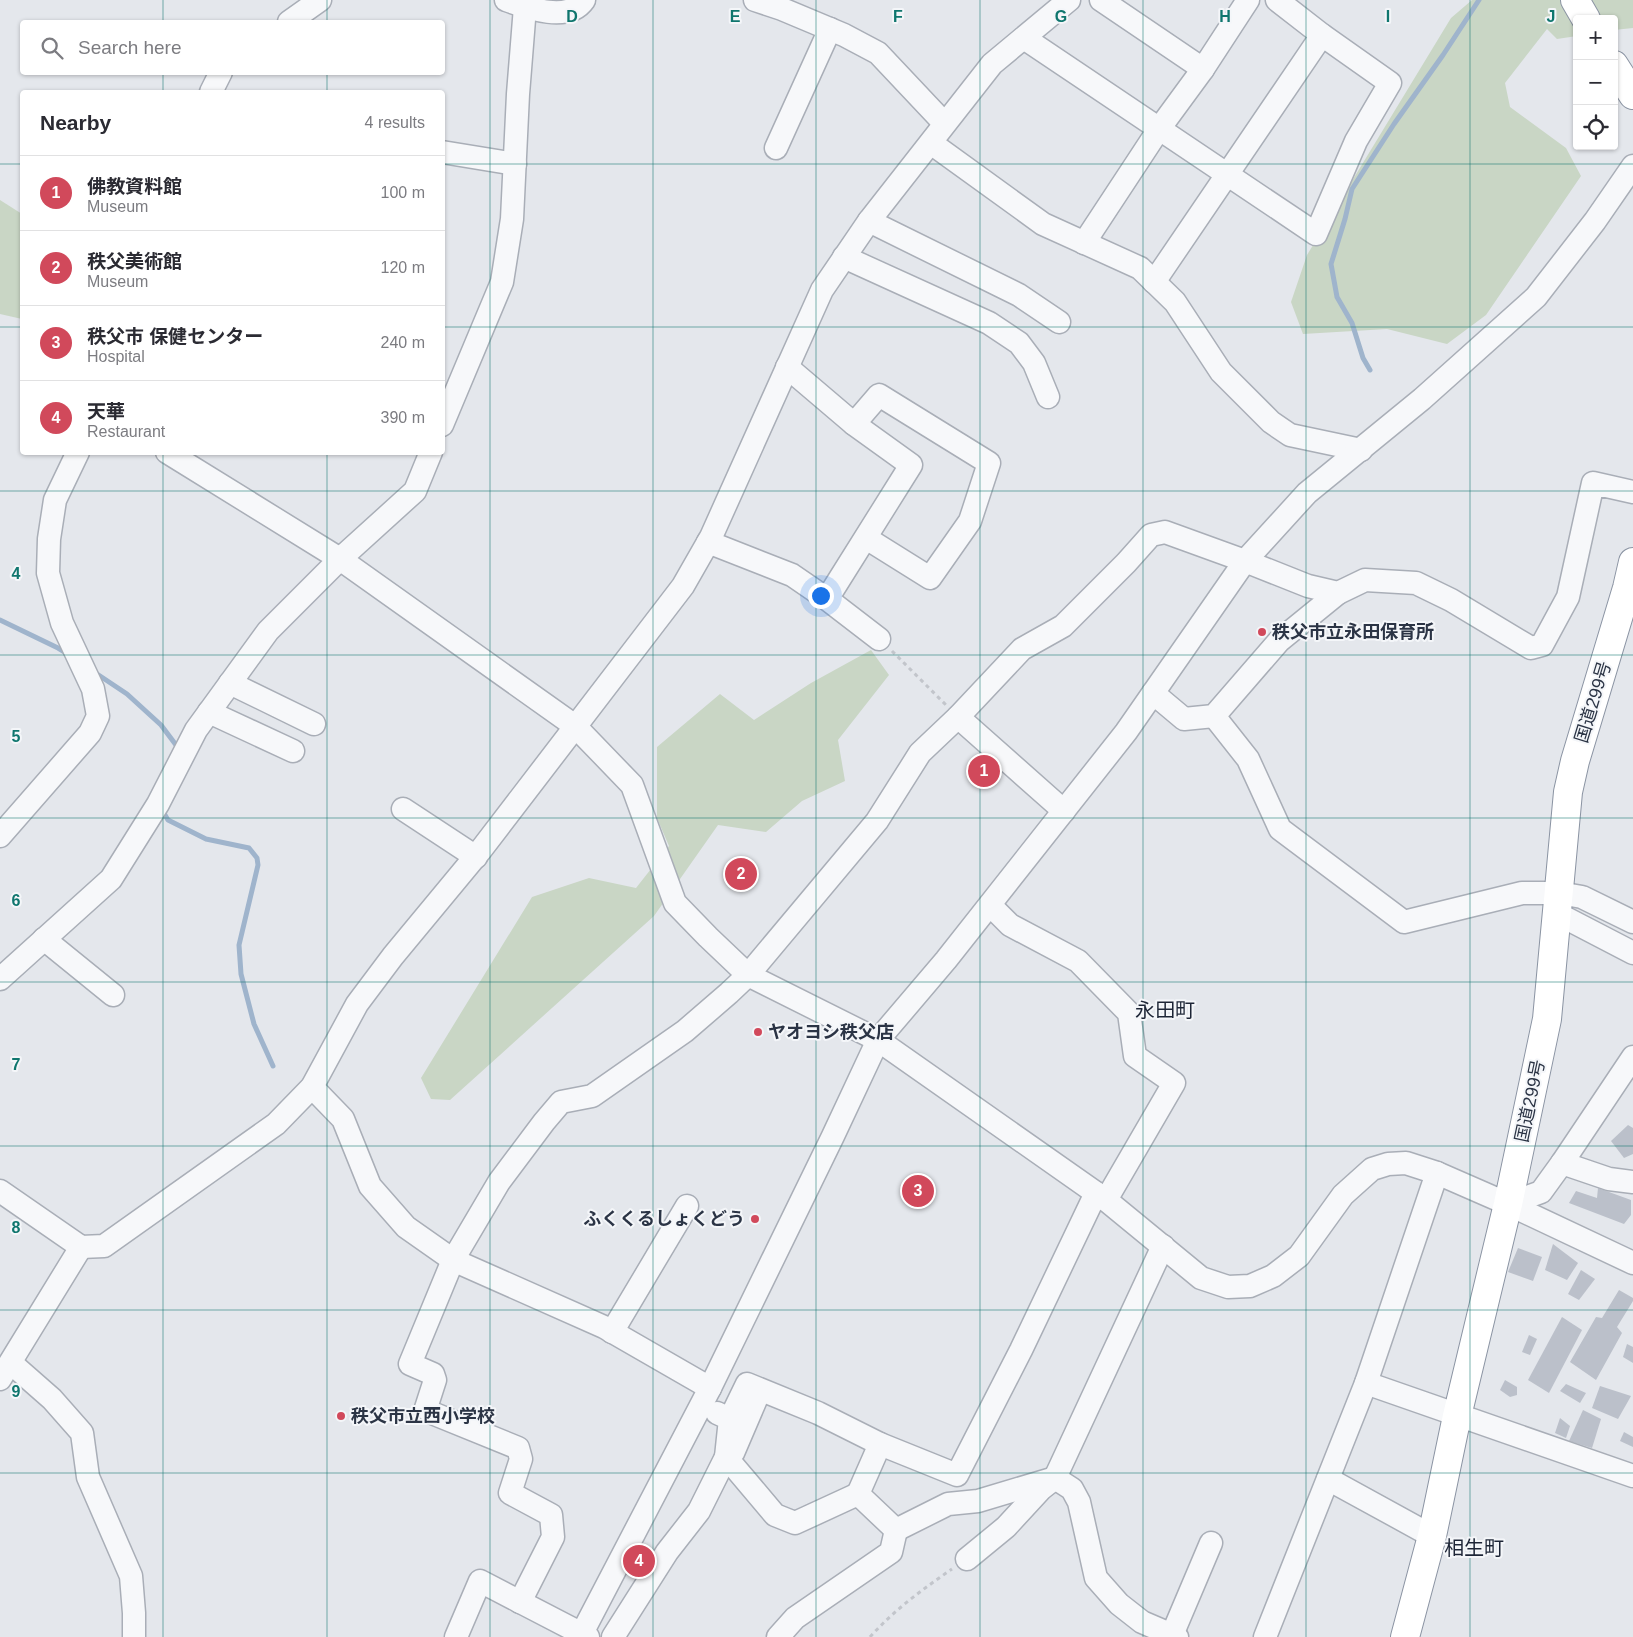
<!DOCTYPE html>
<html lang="en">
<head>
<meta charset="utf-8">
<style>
	body { margin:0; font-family:Helvetica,"Noto Sans JP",sans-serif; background:#f2f2f3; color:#2b2b33 }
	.controls { position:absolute; right:15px; top:15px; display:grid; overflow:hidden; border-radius:5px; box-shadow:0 1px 4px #0004 }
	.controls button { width:45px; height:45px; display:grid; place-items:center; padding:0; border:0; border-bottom:1px solid #e1e1e2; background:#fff; color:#2b2b33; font:25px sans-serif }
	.you { position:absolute; left:820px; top:595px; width:18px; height:18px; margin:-12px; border:4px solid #fff; border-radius:50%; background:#1a73e8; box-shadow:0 0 0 8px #1a73e833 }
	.badge { display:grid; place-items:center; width:32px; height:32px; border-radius:50%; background:#d1495b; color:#fff; font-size:16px; font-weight:700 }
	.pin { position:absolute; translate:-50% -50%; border:2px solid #fff; box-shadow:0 1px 5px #0006 }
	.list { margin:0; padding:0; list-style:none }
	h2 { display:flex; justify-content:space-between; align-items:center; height:65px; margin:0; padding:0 20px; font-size:21px }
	h2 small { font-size:16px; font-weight:400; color:#7c7c81 }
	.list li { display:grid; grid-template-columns:32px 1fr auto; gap:15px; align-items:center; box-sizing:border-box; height:75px; padding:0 20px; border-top:1px solid #e1e1e2 }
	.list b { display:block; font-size:19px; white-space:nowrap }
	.list p { margin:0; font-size:16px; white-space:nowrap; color:#7c7c81 }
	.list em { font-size:16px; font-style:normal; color:#7c7c81 }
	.icon { flex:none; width:28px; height:28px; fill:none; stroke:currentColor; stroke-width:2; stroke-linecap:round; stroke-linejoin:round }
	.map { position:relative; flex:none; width:1633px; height:1637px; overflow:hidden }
	.search { position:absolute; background:#fff; box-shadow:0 1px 4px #0004; left:20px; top:20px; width:425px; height:55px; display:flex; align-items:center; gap:12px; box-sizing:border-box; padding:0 18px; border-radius:5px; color:#7c7c81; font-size:19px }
	.panel { position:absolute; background:#fff; box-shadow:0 1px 4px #0004; left:20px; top:90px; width:425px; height:365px; border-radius:5px }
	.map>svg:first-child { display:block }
	.green { fill:#c9d6c5 }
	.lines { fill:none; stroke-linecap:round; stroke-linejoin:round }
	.stream { stroke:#9fb4cc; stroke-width:5 }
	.building { fill:#bbc0ca }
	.minor-casing { stroke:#a9aeb7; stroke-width:25 }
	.highway-casing { stroke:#8b94a3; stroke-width:30 }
	.path { stroke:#c2c5cb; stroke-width:3; stroke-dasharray:4 4; stroke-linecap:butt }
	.minor { stroke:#f7f8fa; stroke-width:22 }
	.highway { stroke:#fff; stroke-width:28 }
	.grid { fill:none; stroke:#0f766e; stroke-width:1; stroke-opacity:0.55 }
	.poi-dot { fill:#d1495b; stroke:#f4f6f9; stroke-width:2 }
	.labels { text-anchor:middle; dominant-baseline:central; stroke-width:4; stroke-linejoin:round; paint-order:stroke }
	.poi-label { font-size:18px; font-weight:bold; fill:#2b3445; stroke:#f4f6f9; text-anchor:start }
	.street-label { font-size:18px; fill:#2b3445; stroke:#f4f6f9 }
	.quarter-label { font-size:20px; fill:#1d2536; stroke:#f4f6f9 }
	.grid-label { font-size:16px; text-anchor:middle; font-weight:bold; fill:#0f766e; stroke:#f4f6f9; stroke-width:4; stroke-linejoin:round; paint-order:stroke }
</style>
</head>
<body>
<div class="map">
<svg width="1633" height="1637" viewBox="0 0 1633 1637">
	<rect width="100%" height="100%" fill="#e4e7ec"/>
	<!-- green -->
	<g class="green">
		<path d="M1472,0H1633V28L1614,30V19H1577V36L1557,39L1547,29L1505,83L1510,107L1566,148L1581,176L1486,315L1447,344L1387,329L1303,334L1291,302L1307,255L1451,18Z"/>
		<path d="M0,200L22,214V319L0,314Z"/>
		<path d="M871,650L889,675L838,740L845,781L802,801L766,832L718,825L654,916L450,1100L431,1099L421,1078L532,897L589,878L636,888L669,846L657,818V747L720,694L754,720L811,683Z"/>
	</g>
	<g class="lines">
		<!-- stream -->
		<g class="stream">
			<path d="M1370,370L1363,358L1352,323L1337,297L1331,264L1345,219L1352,189L1394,124L1443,55L1479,0"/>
			<path d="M0,620L58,648L68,654"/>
			<path d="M94,672L127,694L161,725L179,749"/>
			<path d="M162,810L168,820L206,839L249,848L257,858L258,865L239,945L241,974L254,1024L273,1066"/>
		</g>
	</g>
	<!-- building -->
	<g class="building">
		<path d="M1628,1125L1633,1128V1154L1624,1158L1611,1141Z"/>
		<path d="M1598,1188L1631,1200V1215L1624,1224L1569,1203L1576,1191L1597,1198Z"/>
		<path d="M1553,1244L1578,1263L1567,1280L1545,1270Z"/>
		<path d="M1518,1248L1542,1257L1533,1281L1508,1272Z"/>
		<path d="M1581,1270L1595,1279L1579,1300L1568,1294Z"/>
		<path d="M1619,1290L1633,1298V1301L1617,1327L1622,1333L1596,1380L1570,1362L1596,1317L1602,1318Z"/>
		<path d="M1562,1317L1582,1330L1549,1393L1528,1380Z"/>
		<path d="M1529,1335L1537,1339L1530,1355L1522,1352Z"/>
		<path d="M1627,1344L1633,1347V1363L1623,1357Z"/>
		<path d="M1505,1380L1517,1387V1395L1510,1397L1500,1390Z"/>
		<path d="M1566,1384L1586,1393L1580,1403L1560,1391Z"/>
		<path d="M1600,1386L1631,1396L1618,1419L1592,1408Z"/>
		<path d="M1583,1410L1601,1419L1592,1448L1569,1441Z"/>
		<path d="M1560,1418L1570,1426L1566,1438L1555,1433Z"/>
		<path d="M1624,1432L1633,1437V1447L1620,1441Z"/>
	</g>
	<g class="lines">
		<defs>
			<g id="minor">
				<path d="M506,0C528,8 568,23 584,0"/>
				<path d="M755,0L782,9L844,35L878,53L944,123"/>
				<path d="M1101,0L1203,69"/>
				<path d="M289,22L320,0"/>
				<path d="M1024,38L1316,234L1356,141L1390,83L1322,35L1277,0"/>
				<path d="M211,92L221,72"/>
				<path d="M931,143L1043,224L1140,268L1175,302L1221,372L1271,422L1290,435L1361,450"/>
				<path d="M776,148L830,29"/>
				<path d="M442,152L515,164"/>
				<path d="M869,221L1019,295L1059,322"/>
				<path d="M1084,243L1159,129L1203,69L1248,0"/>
				<path d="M844,257L989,323L1019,343L1034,363L1048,397"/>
				<path d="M1154,282L1322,35"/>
				<path d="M787,367L854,424L911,465L827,599"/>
				<path d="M854,424L879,395L989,463L970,521L930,578L866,538"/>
				<path d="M442,425L502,282L512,219L518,94L525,7"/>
				<path d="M167,452L340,559L575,726L632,785L675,903L708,937L748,975L878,1040L1106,1200L1201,1278L1228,1287L1250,1286L1273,1276L1299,1256L1343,1195L1372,1169L1388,1164L1406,1163L1437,1173L1508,1204L1633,1263"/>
				<path d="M708,542L792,575L827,599L879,639"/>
				<path d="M230,683L314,724"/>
				<path d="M1153,693L1184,719L1214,716L1279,641L1338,593"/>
				<path d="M209,712L293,751"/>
				<path d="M1214,716L1248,759L1280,829L1404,922L1522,893H1559L1582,897L1633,922"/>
				<path d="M958,717L1064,811"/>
				<path d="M403,809L476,857"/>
				<path d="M0,836L90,733L98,716L93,689L62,623L48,573L49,539L55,500L78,452"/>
				<path d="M990,905L1010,925L1078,961L1129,1013L1135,1056L1174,1083L1106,1200"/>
				<path d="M1558,914L1633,953"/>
				<path d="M44,939L113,995"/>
				<path d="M0,979L111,879L158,804L196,730L268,631L340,559L415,491L431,452"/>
				<path d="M312,1087L343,1119L370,1186L406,1227L453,1260L604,1327L710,1388"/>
				<path d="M1562,1163L1609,1179L1633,1182"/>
				<path d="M0,1191L81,1247L104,1246L276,1124L312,1087L357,1004L393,956L480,851L683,586L711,537L822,290L869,221L992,64L1069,0"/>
				<path d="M1508,1204L1541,1192L1562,1163L1633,1057"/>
				<path d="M612,1332L687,1206"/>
				<path d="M11,1363L52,1399L82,1433L88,1477L131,1576L134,1613V1637"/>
				<path d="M0,1379L81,1247"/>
				<path d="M1366,1383L1633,1476"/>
				<path d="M717,1413L730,1419L726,1457L775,1515L795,1523L858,1494L896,1530"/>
				<path d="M730,1419L747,1384L818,1413L880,1444L957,1475L1021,1350L1096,1193"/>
				<path d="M733,1453L760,1390"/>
				<path d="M1328,1479L1432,1536"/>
				<path d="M858,1494L880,1444"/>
				<path d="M896,1530L948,1504L978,1501L1055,1478L1072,1489L1079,1502L1096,1578L1119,1604L1142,1622L1177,1637"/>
				<path d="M967,1559L1006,1527L1041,1489L1055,1478L1163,1246"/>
				<path d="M520,1602L553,1537L551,1515L510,1493L521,1459L518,1448L432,1413L426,1408L435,1380L433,1374L410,1364L453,1260L499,1182L544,1122L561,1102L592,1096L685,1031L729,993L748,975L877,821L920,753L958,717L1022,649L1063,626L1126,563L1151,535L1165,532L1245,561L1308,586L1338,593L1365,580L1416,583L1451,600L1531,648L1542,645L1568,597L1593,483L1633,492"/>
				<path d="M1172,1635L1211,1543"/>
				<path d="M456,1637L480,1581L588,1637"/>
				<path d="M580,1637L710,1388L833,1136L878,1040L946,960L1126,732L1245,561L1307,493L1422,399L1536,297L1595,221L1633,166"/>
				<path d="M613,1637L667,1552L699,1511L726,1457"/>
				<path d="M778,1637L795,1618L891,1552L896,1530"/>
				<path d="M1265,1637L1366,1383L1437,1173"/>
			</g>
			<g id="highway">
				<path d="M1575,0L1586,19"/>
				<path d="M1614,65L1633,95"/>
				<path d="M1405,1637L1432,1536L1457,1416L1508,1204L1547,1019L1568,792L1575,761L1627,588L1633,562"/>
			</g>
		</defs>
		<!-- minor casing -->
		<use href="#minor" class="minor-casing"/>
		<!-- highway casing -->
		<use href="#highway" class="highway-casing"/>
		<!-- path -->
		<g class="path">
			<path d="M892,651L946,705"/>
			<path d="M870,1637C894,1610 923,1589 952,1569"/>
		</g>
		<!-- minor -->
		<use href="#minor" class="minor"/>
		<!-- highway -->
		<use href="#highway" class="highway"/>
	</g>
	<!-- grid -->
	<path class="grid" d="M163,0V22M327,0V22M490,0V1637M653,0V1637M816,0V1637M980,0V1637M1143,0V1637M1306,0V1637M1470,0V1637M163,72V92M327,72V92M0,164H22M442,164H1633M0,327H22M442,327H1633M163,452V1637M327,452V1637M0,491H1633M0,655H1633M0,818H1633M0,982H1633M0,1146H1633M0,1310H1633M0,1473H1633"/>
	<!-- markers -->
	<g class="poi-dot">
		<circle cx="1262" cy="632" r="5"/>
		<circle cx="758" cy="1032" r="5"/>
		<circle cx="755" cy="1219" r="5"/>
		<circle cx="341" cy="1416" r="5"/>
	</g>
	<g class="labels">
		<!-- poi labels -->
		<g class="poi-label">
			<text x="1272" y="632">秩父市立永田保育所</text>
			<text x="768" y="1032">ヤオヨシ秩父店</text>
			<text x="745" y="1219" text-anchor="end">ふくくるしょくどう</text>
			<text x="351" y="1416">秩父市立西小学校</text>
		</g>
		<!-- street labels -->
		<g class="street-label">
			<text transform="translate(1593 702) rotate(-73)">国道299号</text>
			<text transform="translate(1530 1101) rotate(-78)">国道299号</text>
		</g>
		<!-- quarter labels -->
		<g class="quarter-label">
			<text x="1165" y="1010">永田町</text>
			<text x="1474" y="1548">相生町</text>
		</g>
	</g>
	<g class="grid-label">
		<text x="572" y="22">D</text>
		<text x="735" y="22">E</text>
		<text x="898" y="22">F</text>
		<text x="1061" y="22">G</text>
		<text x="1225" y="22">H</text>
		<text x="1388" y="22">I</text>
		<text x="1551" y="22">J</text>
		<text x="16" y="579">4</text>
		<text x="16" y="742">5</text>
		<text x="16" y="906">6</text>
		<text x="16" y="1070">7</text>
		<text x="16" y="1233">8</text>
		<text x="16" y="1397">9</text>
	</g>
</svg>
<div class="controls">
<button>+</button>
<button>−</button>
<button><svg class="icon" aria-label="locate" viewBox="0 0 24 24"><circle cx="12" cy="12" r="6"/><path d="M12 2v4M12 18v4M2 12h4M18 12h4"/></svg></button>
</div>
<div class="you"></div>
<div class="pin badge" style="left:984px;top:771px">1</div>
<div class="pin badge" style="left:741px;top:874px">2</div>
<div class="pin badge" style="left:918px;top:1191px">3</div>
<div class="pin badge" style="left:639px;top:1561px">4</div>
<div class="search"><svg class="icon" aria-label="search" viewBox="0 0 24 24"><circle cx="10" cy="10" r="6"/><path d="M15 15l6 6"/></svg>Search here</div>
<section class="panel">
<h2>Nearby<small>4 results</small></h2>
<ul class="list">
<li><span class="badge">1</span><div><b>佛教資料館</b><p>Museum</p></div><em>100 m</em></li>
<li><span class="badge">2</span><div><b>秩父美術館</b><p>Museum</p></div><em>120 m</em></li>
<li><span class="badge">3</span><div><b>秩父市 保健センター</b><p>Hospital</p></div><em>240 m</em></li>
<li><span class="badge">4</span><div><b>天華</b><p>Restaurant</p></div><em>390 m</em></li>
</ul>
</section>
</div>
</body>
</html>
